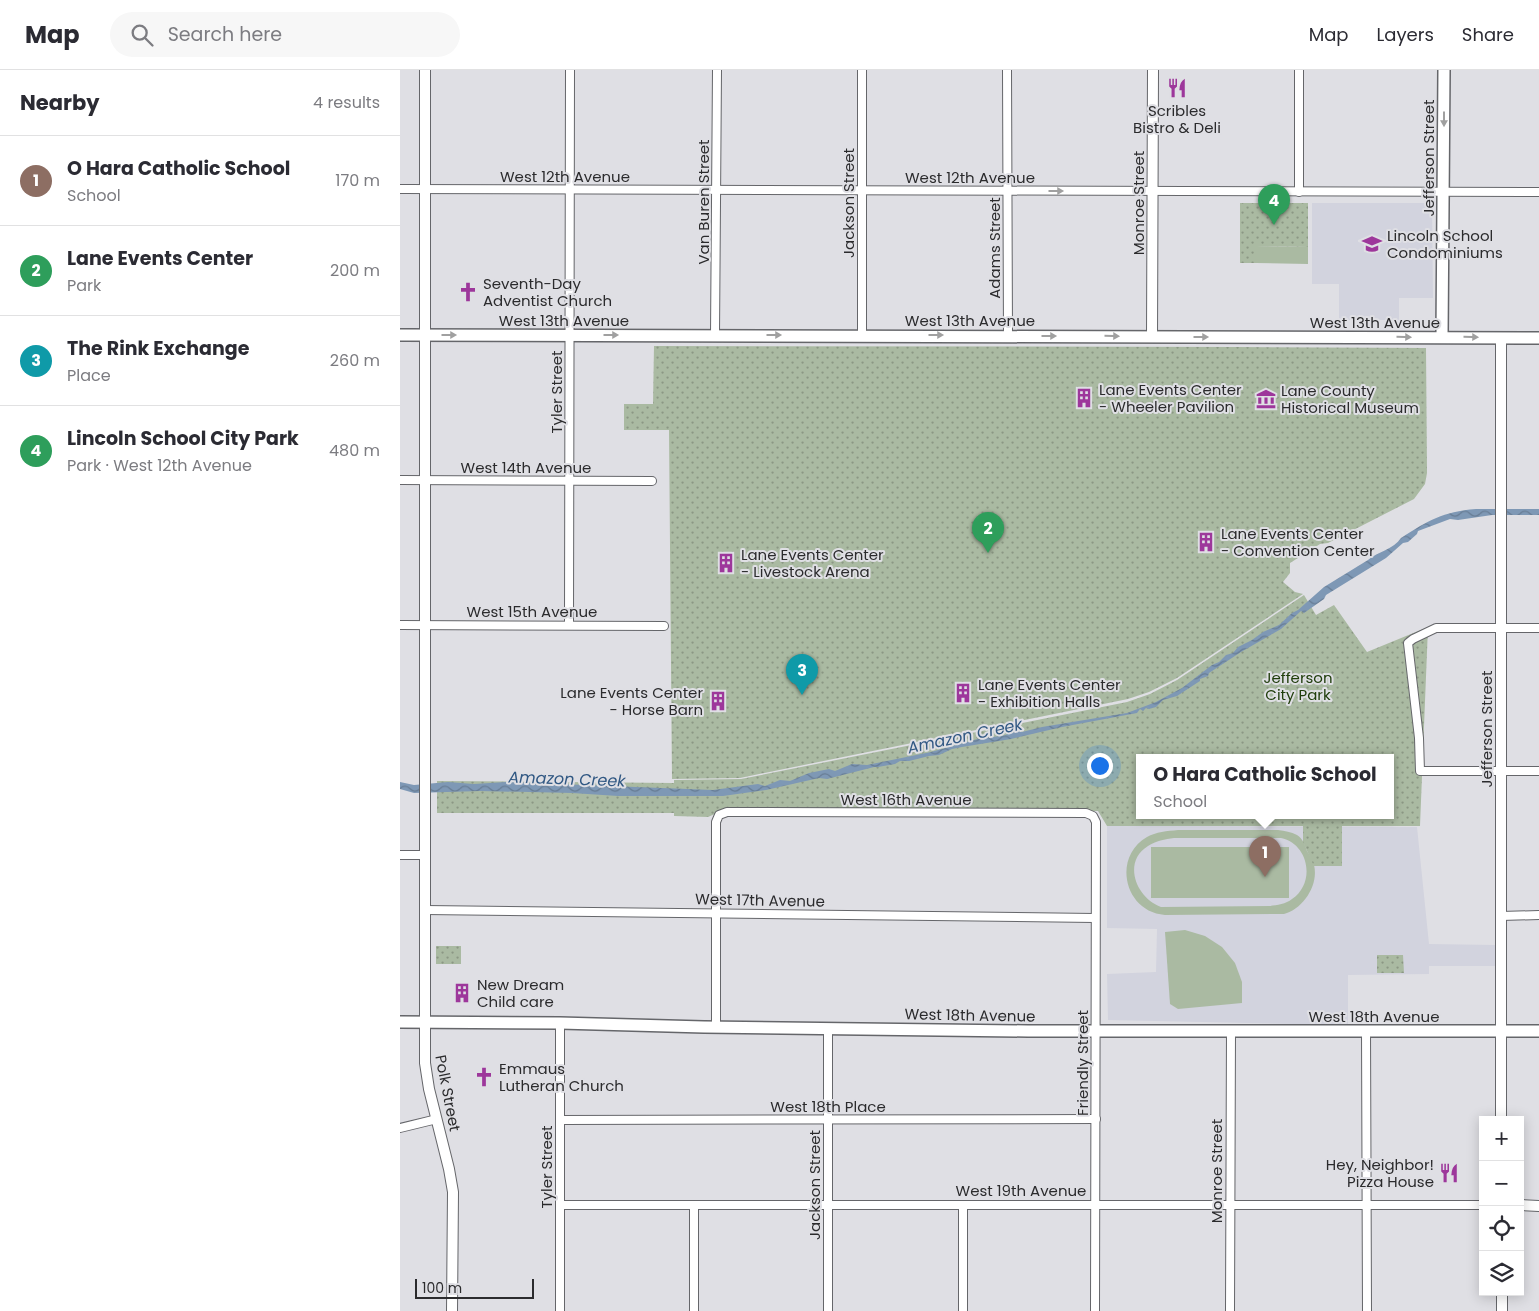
<!DOCTYPE html>
<html lang="en">
<head>
<meta charset="utf-8">
<style>
	body { margin:0; font-family:Poppins,sans-serif; background:#f7f7f7; color:#2b2b33 }
	.controls { position:absolute; right:15px; bottom:15px; display:grid; overflow:hidden; border-radius:0px; box-shadow:0 2px 12px #0003 }
	.controls button { width:45px; height:45px; display:grid; place-items:center; padding:0; border:0; border-bottom:1px solid #e1e1e2; background:#fff; color:#2b2b33; font:25px sans-serif }
	.scale { position:absolute; left:15px; bottom:12px; width:119px; box-sizing:border-box; padding-left:5px; border:2px solid #2b2b2d; border-top:0; font-size:14px; line-height:18px; white-space:nowrap; color:#2b2b2d; -webkit-text-stroke:4px #dfdfe4; paint-order:stroke }
	.you { position:absolute; left:699px; top:695px; width:18px; height:18px; margin:-12px; border:4px solid #fff; border-radius:50%; background:#1a73e8; box-shadow:0 0 0 8px #1a73e833 }
	.badge { display:grid; place-items:center; width:32px; height:32px; border-radius:50%; background:#b45309; color:#fff; font-size:16px; font-weight:700 }
	.pin { position:absolute; translate:-50% -41px; filter:drop-shadow(0 1px 2px #0008) }
	.pin::after { content:''; position:absolute; top:26px; width:18px; height:15px; background:inherit; clip-path:polygon(0 0,100% 0,50% 100%) }
	.popup { position:absolute; left:736px; top:684px; width:258px; height:65px; box-sizing:border-box; display:grid; place-content:center; border-radius:0px; background:#fff; filter:drop-shadow(0 1px 4px #0005); font-size:16px; white-space:nowrap; color:#7c7c81 }
	.popup b { font-size:19px; color:#2b2b33 }
	.popup::after { content:''; position:absolute; left:50%; top:100%; margin-left:-10px; border:10px solid transparent; border-top-color:#fff }
	.list { margin:0; padding:0; list-style:none }
	h2 { display:flex; justify-content:space-between; align-items:center; height:65px; margin:0; padding:0 20px; font-size:21px }
	h2 small { font-size:16px; font-weight:400; color:#7c7c81 }
	.list li { display:grid; grid-template-columns:32px 1fr auto; gap:15px; align-items:center; box-sizing:border-box; height:90px; padding:0 20px; border-top:1px solid #e1e1e2 }
	.list b { display:block; font-size:19px; white-space:nowrap }
	.list p { margin:0; font-size:16px; white-space:nowrap; color:#7c7c81 }
	.list em { font-size:16px; font-style:normal; color:#7c7c81 }
	.icon { flex:none; width:28px; height:28px; fill:none; stroke:currentColor; stroke-width:2; stroke-linecap:round; stroke-linejoin:round }
	.map { position:relative; flex:none; width:1139px; height:1241px; overflow:hidden }
	header { display:flex; align-items:center; gap:30px; box-sizing:border-box; height:70px; padding:0 25px; background:#fff; border-bottom:1px solid #e1e1e2 }
	header strong { font-size:24px }
	nav { display:flex; gap:28px; margin-inline-start:auto; font-size:18px }
	.search { width:350px; height:45px; background:#f7f7f7; display:flex; align-items:center; gap:12px; box-sizing:border-box; padding:0 18px; border-radius:28px; color:#7c7c81; font-size:19px }
	main { display:flex }
	aside { flex:1; background:#fff }
	.map>svg:first-child { display:block }
	.built { fill:#d2d3de }
	.green { fill:#aabaa2; fill-rule:evenodd }
	.park { fill:url(#park-dots); fill-rule:evenodd }
	.water { fill:url(#water-waves) }
	.lines { fill:none; stroke-linecap:round; stroke-linejoin:round }
	.minor-casing { stroke:#65666a; stroke-width:10 }
	.tertiary-casing { stroke:#65666a; stroke-width:12 }
	.secondary-casing { stroke:#65666a; stroke-width:14 }
	.minor { stroke:#fff; stroke-width:8 }
	.tertiary { stroke:#fff; stroke-width:10 }
	.secondary { stroke:#fff; stroke-width:11 }
	.oneway { fill:#a0a0a0 }
	.labels { text-anchor:middle; dominant-baseline:central; stroke-width:4; stroke-linejoin:round; paint-order:stroke }
	.poi-label { font-size:15px; fill:#2b2b2d; stroke:#dfdfe4; text-anchor:start }
	.street-label { font-size:15px; fill:#2b2b2d; stroke:#dfdfe4 }
	.park-label { font-size:15px; fill:#203e0c; stroke:#dfdfe4 }
	.water-label { font-size:16px; font-style:italic; fill:#315883; stroke:#dfdfe4 }
</style>
</head>
<body>
<header>
<strong>Map</strong>
<div class="search"><svg class="icon" aria-label="search" viewBox="0 0 24 24"><circle cx="10" cy="10" r="6"/><path d="M15 15l6 6"/></svg>Search here</div>
<nav><a>Map</a><a>Layers</a><a>Share</a></nav>
</header>
<main>
<aside>
<h2>Nearby<small>4 results</small></h2>
<ul class="list">
<li><span class="badge" style="background:#8d6e63">1</span><div><b>O Hara Catholic School</b><p>School</p></div><em>170 m</em></li>
<li><span class="badge" style="background:#2e9e5b">2</span><div><b>Lane Events Center</b><p>Park</p></div><em>200 m</em></li>
<li><span class="badge" style="background:#0f9aa8">3</span><div><b>The Rink Exchange</b><p>Place</p></div><em>260 m</em></li>
<li><span class="badge" style="background:#2e9e5b">4</span><div><b>Lincoln School City Park</b><p>Park · West 12th Avenue</p></div><em>480 m</em></li>
</ul>
</aside>
<div class="map">
<svg width="1139" height="1241" viewBox="0 0 1139 1241">
	<defs>
		<pattern id="park-dots" width="8" height="8" patternUnits="userSpaceOnUse" patternTransform="scale(1.25)"><rect width="8" height="8" fill="#aabaa2"/><path d="M2 2h.1M6 6h.1" fill="none" stroke="#8b9784" stroke-width="1.8" stroke-linecap="round"/></pattern>
		<pattern id="water-waves" width="16" height="10" patternUnits="userSpaceOnUse" patternTransform="scale(1.25)"><rect width="16" height="10" fill="#7e98b5"/><path d="M0 5q4-4 8 0t8 0" fill="none" stroke="#677c94"/></pattern>
	</defs>
	<rect width="100%" height="100%" fill="#dfdfe4"/>
	<!-- built -->
	<g class="built">
		<path d="M912,133H1032L1033,228H999V250H939V214H912Z"/>
		<path d="M707,756L1017,757L1029,874L1095,875V896H1029V904L948,905V955L708,950L707,904L756,902L757,859L707,858Z"/>
	</g>
	<!-- green -->
	<g class="green">
		<path d="M856,176L908,177V194L856,193Z"/>
		<path d="M778,760H878C885,761 891,762 897,765C903,769 905,775 907,781C910,786 913,790 914,795C919,815 903,839 884,844L765,845C724,842 712,787 747,767C756,762 767,761 778,760ZM774,768H881C909,774 916,813 892,829C886,834 877,835 870,836L761,837C736,828 722,792 748,776C756,771 765,769 774,768Z"/>
		<rect x="751" y="777" width="138" height="51"/>
		<path d="M785,860L805,866L822,877L835,893L842,912V933L778,939L770,934L765,862Z"/>
	</g>
	<!-- park -->
	<g class="park">
		<path d="M840,133H908V177L856,176V193H840Z"/>
		<path d="M254,276L837,277L1026,278L1027,403L1025,414L1014,429L928,473L920,474L890,493V503L883,512L895,522L903,524L777,608L749,622L728,629L340,708L272,709L269,360H224V334H253Z"/>
		<path d="M904,525L916,545L934,535L967,582L1028,557L1020,756H942V796H914L903,772V756H707L698,741L324,740L308,747L274,746V743H37V711L274,713V710L341,709L727,632L750,624L777,610ZM740,688H990V746H740Z"/>
		<rect x="36" y="876" width="25" height="18"/>
		<path d="M977,885H1003L1004,903H977Z"/>
	</g>
	<!-- water -->
	<path class="water" d="M1076,439H1139V445H1092L1058,450L1050,449L1018,461L1017,464L1008,472L1003,473L986,488L926,525L924,529L904,543L901,541L881,559L841,582L809,603L808,606L800,609V611L777,626L763,630L756,637L749,639L746,638L743,641L740,639L737,643L662,657L611,669L562,677L552,679L539,685L529,686L509,691H500L495,694L478,697H474L427,709L419,708L366,720L323,726H218L172,723L80,721L14,723L0,719V712L14,715L48,712L74,714L106,712L313,720L358,714L365,716L380,710L390,711L409,703L429,699L435,701L452,694L467,695L531,682L581,668L602,666L618,661L622,662L642,657L727,643L756,632L782,618L812,595L819,592L826,585L833,583L838,577L852,570L863,562L879,555L892,543L898,540L924,517L968,490C977,482 994,479 1001,468C1029,450 1042,442 1076,439Z"/>
	<g class="lines">
		<defs>
			<g id="minor">
				<path d="M607,0L608,265"/>
				<path d="M899,0V122"/>
				<path d="M0,119L1139,122"/>
				<path d="M315,265L317,0"/>
				<path d="M462,265V0"/>
				<path d="M0,410L252,411"/>
				<path d="M0,555L264,556"/>
				<path d="M169,555L170,0"/>
				<path d="M1139,558H1036L1013,569L1008,573L1019,668L1020,701H1139"/>
				<path d="M0,785H25"/>
				<path d="M25,840L695,848"/>
				<path d="M1101,846L1139,845"/>
				<path d="M160,953V1241"/>
				<path d="M316,957V752L319,745L327,742L686,743L693,746L696,752L695,1241"/>
				<path d="M428,958V1241"/>
				<path d="M966,960L967,1241"/>
				<path d="M160,1050L696,1049"/>
				<path d="M0,1058L37,1049"/>
				<path d="M160,1135H1083"/>
				<path d="M294,1135V1241"/>
				<path d="M563,1241V1135"/>
				<path d="M830,1241L831,961"/>
			</g>
			<g id="tertiary">
				<path d="M25,0V993L29,1019L49,1099L53,1122L52,1241"/>
				<path d="M752,267L753,0"/>
				<path d="M1101,268V1050"/>
				<path d="M1120,1135L1139,1136"/>
				<path d="M1102,1222V1241"/>
			</g>
			<g id="secondary">
				<path d="M0,265L1139,268"/>
				<path d="M1042,267L1044,0"/>
				<path d="M0,952L160,953L304,957L628,961H1139"/>
			</g>
		</defs>
		<!-- minor casing -->
		<use href="#minor" class="minor-casing"/>
		<!-- tertiary casing -->
		<use href="#tertiary" class="tertiary-casing"/>
		<!-- secondary casing -->
		<use href="#secondary" class="secondary-casing"/>
		<!-- minor -->
		<use href="#minor" class="minor"/>
		<!-- tertiary -->
		<use href="#tertiary" class="tertiary"/>
		<!-- secondary -->
		<use href="#secondary" class="secondary"/>
	</g>
	<!-- one-way arrows -->
	<defs><path id="oneway-solid" d="M-6-.8H1V-3.2L6.5 0L1 3.2V.8H-6Z" transform="scale(1.25)"/></defs>
	<g class="oneway">
		<use href="#oneway-solid" transform="translate(1044 49) rotate(90)"/>
		<use href="#oneway-solid" transform="translate(656 121)"/>
		<use href="#oneway-solid" transform="translate(49 265)"/>
		<use href="#oneway-solid" transform="translate(211 265)"/>
		<use href="#oneway-solid" transform="translate(374 265)"/>
		<use href="#oneway-solid" transform="translate(536 265)"/>
		<use href="#oneway-solid" transform="translate(649 266)"/>
		<use href="#oneway-solid" transform="translate(712 266) rotate(1)"/>
		<use href="#oneway-solid" transform="translate(801 267)"/>
		<use href="#oneway-solid" transform="translate(1004 267) rotate(1)"/>
		<use href="#oneway-solid" transform="translate(1071 267) rotate(1)"/>
	</g>
	<!-- icons -->
	<defs>
		<symbol id="restaurant-bare" viewBox="-9 -9 18 18"><path d="M-5-6h1v4h1v-4h1v4h1v-4h1v5L-1.5 .5V6h-2V.5L-5-1ZM5-6V6H3V1.5H1.5Q1.5-4 5-6Z" fill="#9d379b" stroke="#dfdfe4" stroke-width="2.5" paint-order="stroke"/></symbol>
		<symbol id="school-bare" viewBox="-9 -9 18 18"><path d="M0-5L7-2L0 1L-7-2ZM-4 1L0 2.5L4 1V4Q0 6-4 4Z" fill="#9d379b" stroke="#dfdfe4" stroke-width="2.5" paint-order="stroke"/></symbol>
		<symbol id="church-bare" viewBox="-9 -9 18 18"><path d="M-1.2-6h2.4v3.5h3.3v2.4h-3.3V6h-2.4V-.1h-3.3v-2.4h3.3Z" fill="#9d379b" stroke="#dfdfe4" stroke-width="2.5" paint-order="stroke"/></symbol>
		<symbol id="building-bare" viewBox="-9 -9 18 18"><path d="M-4-6H4V6H1V3H-1V6H-4ZM-2.5-4.3h1.7v1.8h-1.7ZM.8-4.3h1.7v1.8H.8ZM-2.5-1h1.7V.8h-1.7ZM.8-1h1.7V.8H.8Z" fill="#9d379b" stroke="#dfdfe4" stroke-width="2.5" paint-order="stroke"/></symbol>
		<symbol id="museum-bare" viewBox="-9 -9 18 18"><path d="M0-6L6-3V-2H-6V-3ZM-5-1h2V3h-2ZM-1-1h2V3h-2ZM3-1h2V3H3ZM-6 4H6V6H-6Z" fill="#9d379b" stroke="#dfdfe4" stroke-width="2.5" paint-order="stroke"/></symbol>
	</defs>
	<g fill-rule="evenodd">
		<use href="#restaurant-bare" x="763" y="4" width="28" height="28"/>
		<use href="#school-bare" x="958" y="160" width="28" height="28"/>
		<use href="#church-bare" x="54" y="208" width="28" height="28"/>
		<use href="#building-bare" x="670" y="314" width="28" height="28"/>
		<use href="#museum-bare" x="852" y="315" width="28" height="28"/>
		<use href="#building-bare" x="792" y="458" width="28" height="28"/>
		<use href="#building-bare" x="312" y="479" width="28" height="28"/>
		<use href="#building-bare" x="549" y="609" width="28" height="28"/>
		<use href="#building-bare" x="304" y="617" width="28" height="28"/>
		<use href="#building-bare" x="48" y="909" width="28" height="28"/>
		<use href="#church-bare" x="70" y="993" width="28" height="28"/>
		<use href="#restaurant-bare" x="1035" y="1089" width="28" height="28"/>
	</g>
	<g class="labels">
		<!-- poi labels -->
		<g class="poi-label">
			<text x="777" y="40" text-anchor="middle">Scribles<tspan x="777" dy="17">Bistro &amp; Deli</tspan></text>
			<text x="987" y="165">Lincoln School<tspan x="987" dy="17">Condominiums</tspan></text>
			<text x="83" y="213">Seventh-Day<tspan x="83" dy="17">Adventist Church</tspan></text>
			<text x="699" y="319">Lane Events Center<tspan x="699" dy="17">- Wheeler Pavilion</tspan></text>
			<text x="881" y="320">Lane County<tspan x="881" dy="17">Historical Museum</tspan></text>
			<text x="821" y="463">Lane Events Center<tspan x="821" dy="17">- Convention Center</tspan></text>
			<text x="341" y="484">Lane Events Center<tspan x="341" dy="17">- Livestock Arena</tspan></text>
			<text x="578" y="614">Lane Events Center<tspan x="578" dy="17">- Exhibition Halls</tspan></text>
			<text x="303" y="622" text-anchor="end">Lane Events Center<tspan x="303" dy="17">- Horse Barn</tspan></text>
			<text x="77" y="914">New Dream<tspan x="77" dy="17">Child care</tspan></text>
			<text x="99" y="998">Emmaus<tspan x="99" dy="17">Lutheran Church</tspan></text>
			<text x="1034" y="1094" text-anchor="end">Hey, Neighbor!<tspan x="1034" dy="17">Pizza House</tspan></text>
		</g>
		<!-- street labels -->
		<g class="street-label">
			<text transform="translate(1028 88) rotate(-90)">Jefferson Street</text>
			<text x="165" y="106">West 12th Avenue</text>
			<text x="570" y="107">West 12th Avenue</text>
			<text transform="translate(303 132) rotate(-90)">Van Buren Street</text>
			<text transform="translate(448 133) rotate(-90)">Jackson Street</text>
			<text transform="translate(738 133) rotate(-90)">Monroe Street</text>
			<text transform="translate(594 178) rotate(-90)">Adams Street</text>
			<text x="164" y="250">West 13th Avenue</text>
			<text x="570" y="250">West 13th Avenue</text>
			<text x="975" y="252">West 13th Avenue</text>
			<text transform="translate(156 322) rotate(-90)">Tyler Street</text>
			<text x="126" y="397">West 14th Avenue</text>
			<text x="132" y="541">West 15th Avenue</text>
			<text transform="translate(1086 659) rotate(-90)">Jefferson Street</text>
			<text x="506" y="729">West 16th Avenue</text>
			<text transform="translate(360 830) rotate(1)">West 17th Avenue</text>
			<text transform="translate(570 945) rotate(1)">West 18th Avenue</text>
			<text x="974" y="946">West 18th Avenue</text>
			<text transform="translate(682 993) rotate(-90)">Friendly Street</text>
			<text transform="translate(48 1023) rotate(79)">Polk Street</text>
			<text x="428" y="1036">West 18th Place</text>
			<text transform="translate(146 1097) rotate(-90)">Tyler Street</text>
			<text transform="translate(816 1101) rotate(-90)">Monroe Street</text>
			<text transform="translate(414 1115) rotate(-90)">Jackson Street</text>
			<text x="621" y="1120">West 19th Avenue</text>
		</g>
		<!-- park labels -->
		<g class="park-label">
			<text x="898" y="607">Jefferson<tspan x="898" dy="17">City Park</tspan></text>
		</g>
		<!-- water labels -->
		<g class="water-label">
			<text transform="translate(565 666) rotate(-12)">Amazon Creek</text>
			<text transform="translate(167 709) rotate(2)">Amazon Creek</text>
		</g>
	</g>
</svg>
<div class="controls">
<button>+</button>
<button>−</button>
<button><svg class="icon" aria-label="locate" viewBox="0 0 24 24"><circle cx="12" cy="12" r="6"/><path d="M12 2v4M12 18v4M2 12h4M18 12h4"/></svg></button>
<button><svg class="icon" aria-label="layers" viewBox="0 0 24 24"><path d="M12 4l9 5-9 5-9-5zM3 14l9 5 9-5"/></svg></button>
</div>
<div class="scale">100 m</div>
<div class="you"></div>
<div class="pin badge" style="left:865px;top:807px;background:#8d6e63">1</div>
<div class="popup"><b>O Hara Catholic School</b>School</div>
<div class="pin badge" style="left:588px;top:483px;background:#2e9e5b">2</div>
<div class="pin badge" style="left:402px;top:625px;background:#0f9aa8">3</div>
<div class="pin badge" style="left:874px;top:155px;background:#2e9e5b">4</div>
</div>
</main>
</body>
</html>
